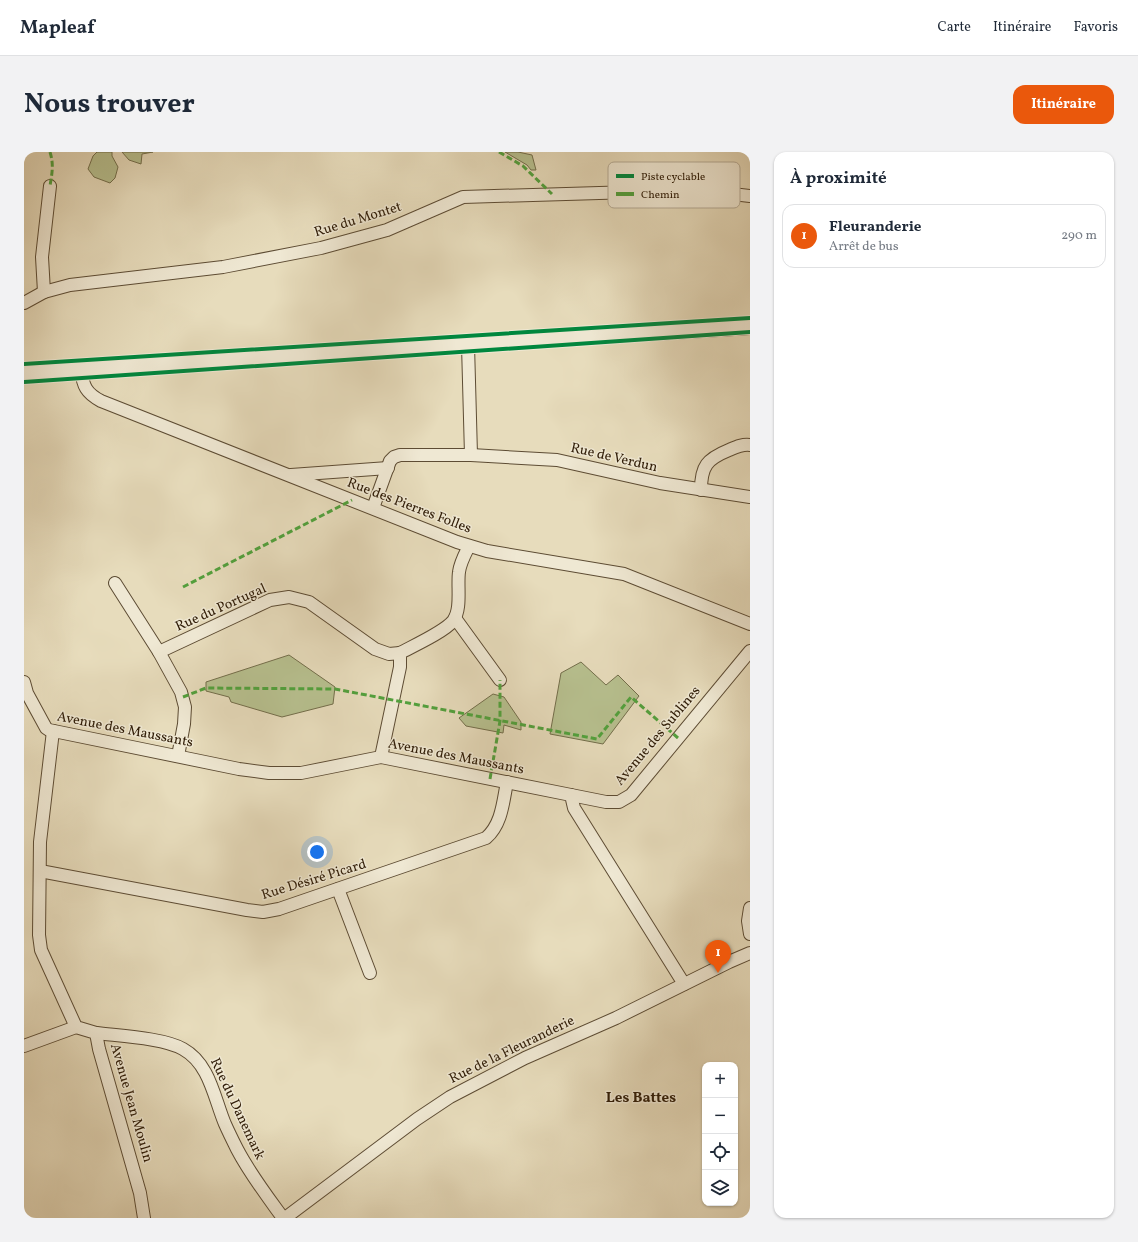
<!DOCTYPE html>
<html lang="fr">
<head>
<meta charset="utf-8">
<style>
	body { margin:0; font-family:Vollkorn,serif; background:#f2f2f3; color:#1f2937 }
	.controls { position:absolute; right:12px; bottom:12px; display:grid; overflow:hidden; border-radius:8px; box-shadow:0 1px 3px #0004 }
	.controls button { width:36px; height:36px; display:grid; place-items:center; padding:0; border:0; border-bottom:1px solid #e0e1e3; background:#fff; color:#1f2937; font:20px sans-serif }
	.you { position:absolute; left:293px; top:700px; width:14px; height:14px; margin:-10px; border:3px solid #fff; border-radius:50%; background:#1a73e8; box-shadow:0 0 0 6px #1a73e833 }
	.badge { display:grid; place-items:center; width:26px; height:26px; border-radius:50%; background:#ea580c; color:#fff; font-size:13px; font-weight:700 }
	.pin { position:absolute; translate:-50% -33px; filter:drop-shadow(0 1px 2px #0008) }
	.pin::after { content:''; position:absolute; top:21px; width:14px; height:12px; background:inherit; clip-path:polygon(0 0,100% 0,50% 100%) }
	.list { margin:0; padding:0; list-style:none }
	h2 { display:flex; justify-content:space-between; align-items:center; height:52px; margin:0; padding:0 16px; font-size:17px }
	h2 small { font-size:13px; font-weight:400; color:#747a83 }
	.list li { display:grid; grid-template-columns:26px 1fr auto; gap:12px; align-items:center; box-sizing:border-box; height:64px; margin:0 8px 8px; padding:0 8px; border:1px solid #e0e1e3; border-radius:12px }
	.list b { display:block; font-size:15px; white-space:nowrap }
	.list p { margin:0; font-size:13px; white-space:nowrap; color:#747a83 }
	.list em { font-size:13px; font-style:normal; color:#747a83 }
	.icon { flex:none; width:22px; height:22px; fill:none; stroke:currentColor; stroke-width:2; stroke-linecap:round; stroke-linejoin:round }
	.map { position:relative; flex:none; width:726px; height:1066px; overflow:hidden; border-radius:12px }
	header { display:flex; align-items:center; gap:24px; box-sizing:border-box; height:56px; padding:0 20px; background:#fff; border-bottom:1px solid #e0e1e3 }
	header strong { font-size:19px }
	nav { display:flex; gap:22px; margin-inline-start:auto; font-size:14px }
	.intro { display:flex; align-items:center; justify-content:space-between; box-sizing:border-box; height:96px; padding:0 24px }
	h1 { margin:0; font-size:28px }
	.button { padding:10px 18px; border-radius:12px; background:#ea580c; color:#fff; font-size:14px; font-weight:700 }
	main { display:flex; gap:24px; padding:0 24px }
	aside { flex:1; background:#fff; border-radius:12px; box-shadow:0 1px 3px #0004 }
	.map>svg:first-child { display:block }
	.green { fill:#b7c08f; stroke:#736e4b }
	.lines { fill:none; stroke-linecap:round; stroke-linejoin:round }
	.street-casing { stroke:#5d4c34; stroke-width:14 }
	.secondary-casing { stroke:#2f1c07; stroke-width:18 }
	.street { stroke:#efe8d3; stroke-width:12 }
	.secondary { stroke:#efe8d3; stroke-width:17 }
	.quiet { stroke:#52a13d; stroke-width:3; stroke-dasharray:6 3; stroke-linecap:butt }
	.cycleway-casing { stroke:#efe8d3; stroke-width:6 }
	.cycleway { stroke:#00873e; stroke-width:4 }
	.labels { text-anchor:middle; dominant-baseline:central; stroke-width:3; stroke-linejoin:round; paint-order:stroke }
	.street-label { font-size:14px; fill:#2f1c07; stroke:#efe8d3 }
	.neighbourhood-label { font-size:15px; font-weight:bold; fill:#2f1c07; stroke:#efe8d3 }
	.key { fill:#efe8d3; stroke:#b5ab96; stroke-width:1 }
	.key-label { font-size:11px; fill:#2f1c07 }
</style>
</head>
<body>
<header>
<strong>Mapleaf</strong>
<nav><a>Carte</a><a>Itinéraire</a><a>Favoris</a></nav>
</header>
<div class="intro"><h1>Nous trouver</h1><a class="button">Itinéraire</a></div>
<main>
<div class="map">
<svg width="726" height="1066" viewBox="0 0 726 1066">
	<rect width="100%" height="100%" fill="#e7dcbc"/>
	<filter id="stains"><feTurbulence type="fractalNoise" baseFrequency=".005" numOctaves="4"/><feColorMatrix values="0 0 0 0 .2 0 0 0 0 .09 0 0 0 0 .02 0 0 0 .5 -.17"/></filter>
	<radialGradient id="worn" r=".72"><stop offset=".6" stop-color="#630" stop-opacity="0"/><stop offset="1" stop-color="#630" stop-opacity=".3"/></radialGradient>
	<!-- green -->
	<g class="green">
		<path d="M73,0H88V4L94,15L91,26L86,31L70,25L64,17L69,4Z"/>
		<path d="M98,0H129L118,2L117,12L105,8Z"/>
		<path d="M481,0H494L508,3L512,18H507L503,13Z"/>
		<path d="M265,503L311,535L309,552L258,565L207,550L205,545L182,539V530Z"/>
		<path d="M557,510L582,533L594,523L615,544L579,592L526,582L537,521Z"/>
		<path d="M469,542L480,545L497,570V578L480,573L479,581L442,574L435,566Z"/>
	</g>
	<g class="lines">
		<defs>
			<g id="street">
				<path d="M20,140L18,105L26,34"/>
				<path d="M0,151L20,140L46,133L199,115L297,96L363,78L439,45L675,38L726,44"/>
				<path d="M444,193L447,303"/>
				<path d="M57,218C59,234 62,241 77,249L433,390L463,399L600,422L726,472"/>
				<path d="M267,323L364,316"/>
				<path d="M677,338C677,314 683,307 705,298C712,295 718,292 726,293"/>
				<path d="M349,356L366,309L370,305L376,303H447L533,308L636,331L726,345"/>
				<path d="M91,431L135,500L157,540L161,555L160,572L154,604"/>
				<path d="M431,466L476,528"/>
				<path d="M135,500L246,448L265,445L285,450L351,497L365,502L376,501"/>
				<path d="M0,530L3,541L22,576L25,578L215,617L245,621H277L357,605L547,643L550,656L660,832"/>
				<path d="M29,579L16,690L15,783L17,798L52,875L72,881L75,897L116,1041L120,1066"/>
				<path d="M357,605L376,515V501C389,494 420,480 429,469C438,457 433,434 435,420C436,411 441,402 445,394"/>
				<path d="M547,643L582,650H595L607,643L726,499"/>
				<path d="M16,719L223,758L239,760L255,757L462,686C478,672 479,650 483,630"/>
				<path d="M314,737L346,821"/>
				<path d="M726,756L724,769L726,782"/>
				<path d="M72,881C96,884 140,886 159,897C186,912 190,946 201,972C205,981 209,989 213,997C226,1022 243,1044 259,1066"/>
				<path d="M0,894L52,875"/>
				<path d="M261,1066L393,967L426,945L501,906L592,866L705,810L726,801"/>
			</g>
			<path id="secondary" d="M0,222L327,199L726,174"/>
		</defs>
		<!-- street casing -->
		<use href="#street" class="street-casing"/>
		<!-- secondary casing -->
		<use href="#secondary" class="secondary-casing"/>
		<!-- street -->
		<use href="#street" class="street"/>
		<!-- secondary -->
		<use href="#secondary" class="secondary"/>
		<!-- quiet -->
		<g class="quiet">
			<path d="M26,0C30,13 28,21 26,34"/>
			<path d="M475,0L499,14L528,42"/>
			<path d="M159,435L328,348"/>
			<path d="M159,545L182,536L311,537L573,587L607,545L654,586"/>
			<path d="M466,627L476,569V528"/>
		</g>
		<defs>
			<g id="cycleway">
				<path d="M0,212L726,166"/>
				<path d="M0,230L726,180"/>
			</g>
		</defs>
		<!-- cycleway casing -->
		<use href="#cycleway" class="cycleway-casing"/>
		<!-- cycleway -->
		<use href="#cycleway" class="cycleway"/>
	</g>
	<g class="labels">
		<!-- street labels -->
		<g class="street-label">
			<text transform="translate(334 68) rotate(-17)">Rue du Montet</text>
			<text transform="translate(590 306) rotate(13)">Rue de Verdun</text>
			<text transform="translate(385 354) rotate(21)">Rue des Pierres Folles</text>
			<text transform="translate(197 456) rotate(-24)">Rue du Portugal</text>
			<text transform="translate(101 578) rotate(11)">Avenue des Maussants</text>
			<text transform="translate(634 584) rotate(-50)">Avenue des Sublines</text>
			<text transform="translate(432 605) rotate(11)">Avenue des Maussants</text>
			<text transform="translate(290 728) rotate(-17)">Rue Désiré Picard</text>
			<text transform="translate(488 898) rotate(-26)">Rue de la Fleuranderie</text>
			<text transform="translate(107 951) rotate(74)">Avenue Jean Moulin</text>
			<text transform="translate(213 957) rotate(65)">Rue du Danemark</text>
		</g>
		<!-- neighbourhood labels -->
		<g class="neighbourhood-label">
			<text x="617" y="946">Les Battes</text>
		</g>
	</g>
	<!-- legend -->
	<rect x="584" y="10" width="132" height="46" rx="6" class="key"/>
	<rect x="592" y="22" width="18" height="4" fill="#00873e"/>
	<rect x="592" y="40" width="18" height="4" fill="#52a13d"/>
	<g class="key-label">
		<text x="617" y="28">Piste cyclable</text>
		<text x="617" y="46">Chemin</text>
	</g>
	<rect width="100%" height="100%" filter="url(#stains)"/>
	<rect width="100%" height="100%" fill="url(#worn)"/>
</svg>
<div class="controls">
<button>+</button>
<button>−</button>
<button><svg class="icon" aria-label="locate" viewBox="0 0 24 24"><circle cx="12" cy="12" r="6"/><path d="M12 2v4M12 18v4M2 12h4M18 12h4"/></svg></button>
<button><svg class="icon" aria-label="layers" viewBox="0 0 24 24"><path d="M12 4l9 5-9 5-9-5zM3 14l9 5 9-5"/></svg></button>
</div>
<div class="you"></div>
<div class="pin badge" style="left:694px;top:821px">1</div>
</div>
<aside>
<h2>À proximité<small></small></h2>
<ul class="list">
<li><span class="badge">1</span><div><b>Fleuranderie</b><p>Arrêt de bus</p></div><em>290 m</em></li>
</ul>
</aside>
</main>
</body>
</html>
